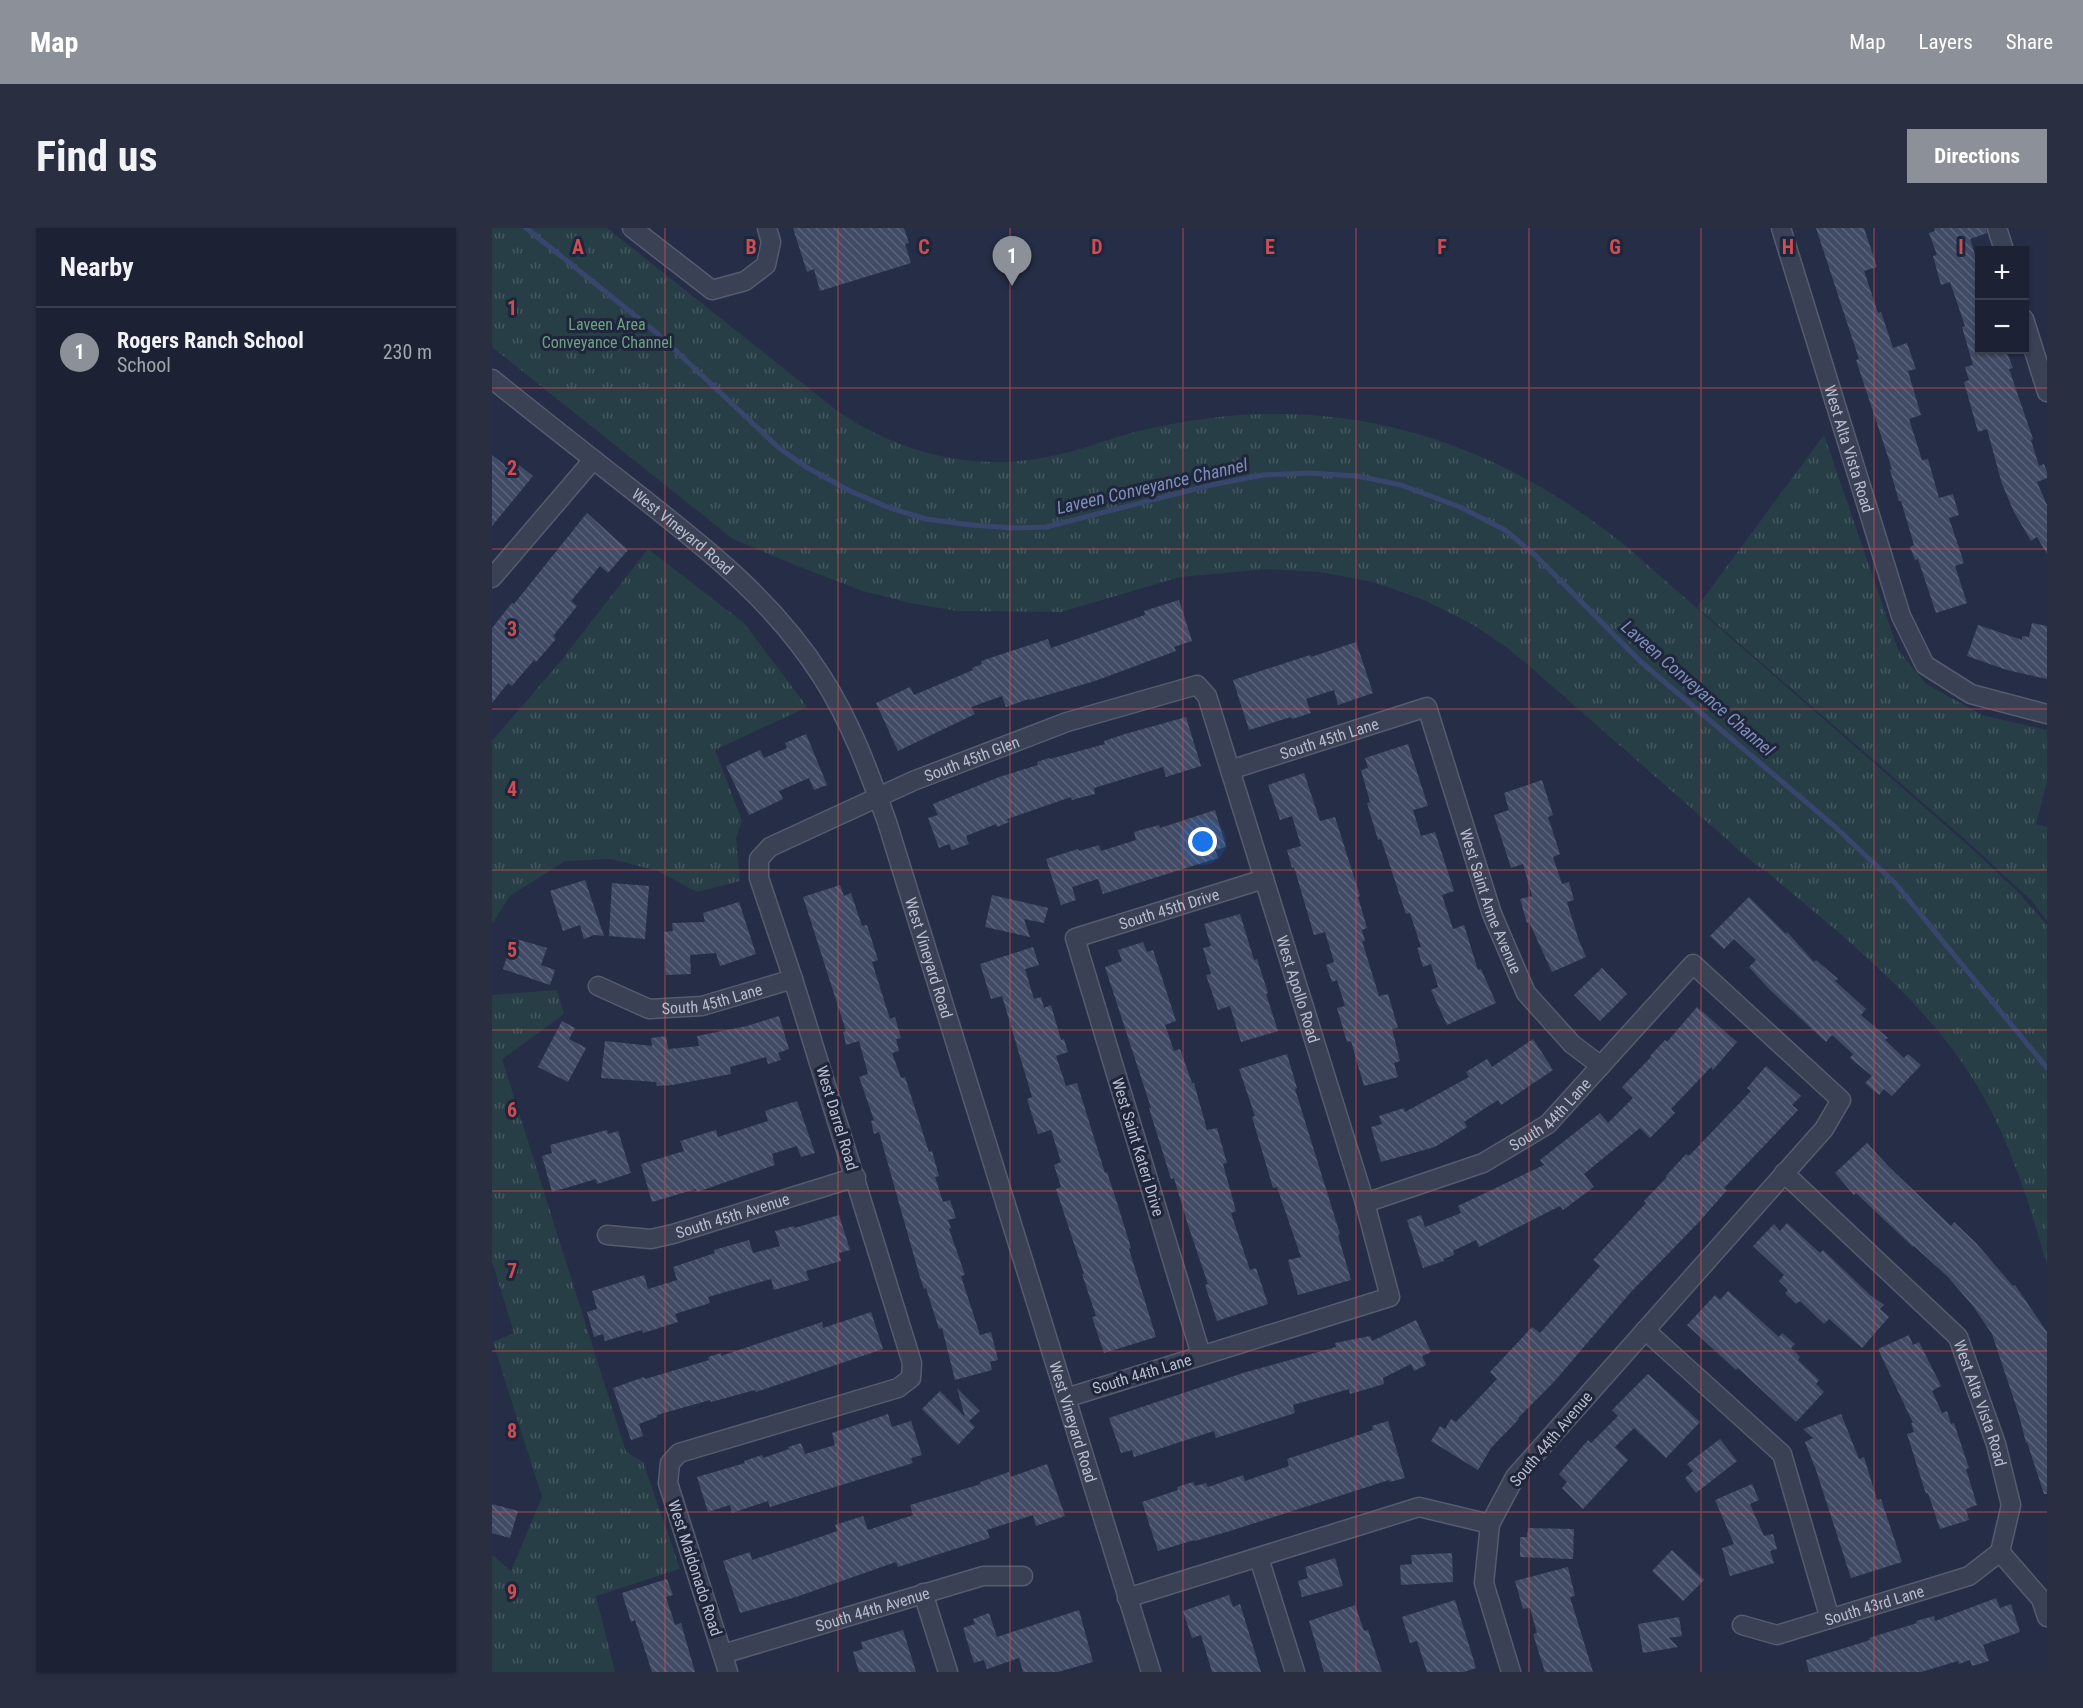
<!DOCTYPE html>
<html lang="en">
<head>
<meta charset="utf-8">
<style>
	body { margin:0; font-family:"Roboto Condensed",sans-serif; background:#292f40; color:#f1f3f6 }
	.controls { position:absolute; right:18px; top:18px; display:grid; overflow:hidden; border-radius:0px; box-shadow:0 2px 4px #0004 }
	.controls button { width:54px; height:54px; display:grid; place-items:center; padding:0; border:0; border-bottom:2px solid #3a3f4f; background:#1c2234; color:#f1f3f6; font:30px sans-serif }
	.you { position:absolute; left:711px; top:614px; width:21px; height:21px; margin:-15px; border:4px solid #fff; border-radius:50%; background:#1a73e8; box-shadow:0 0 0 9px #1a73e833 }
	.badge { display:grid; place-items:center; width:39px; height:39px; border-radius:50%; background:#8c9099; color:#fff; font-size:20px; font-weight:700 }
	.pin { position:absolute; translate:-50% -50px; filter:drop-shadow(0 2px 3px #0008) }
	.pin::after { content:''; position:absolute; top:32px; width:21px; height:18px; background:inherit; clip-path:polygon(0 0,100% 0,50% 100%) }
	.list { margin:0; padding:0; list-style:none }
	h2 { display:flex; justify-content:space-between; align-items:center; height:78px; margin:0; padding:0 24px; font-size:26px }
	h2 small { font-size:20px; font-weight:400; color:#a0a4ac }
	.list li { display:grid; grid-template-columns:39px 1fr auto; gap:18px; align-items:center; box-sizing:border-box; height:90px; padding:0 24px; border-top:2px solid #3a3f4f }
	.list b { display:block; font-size:22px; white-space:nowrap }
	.list p { margin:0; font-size:20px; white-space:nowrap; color:#a0a4ac }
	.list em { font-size:20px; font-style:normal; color:#a0a4ac }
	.map { position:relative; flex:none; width:1555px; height:1444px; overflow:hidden; border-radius:0px }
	header { display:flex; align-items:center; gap:36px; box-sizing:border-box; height:84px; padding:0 30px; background:#8c9099; color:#fff }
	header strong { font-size:28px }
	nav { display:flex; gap:33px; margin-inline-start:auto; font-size:21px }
	.intro { display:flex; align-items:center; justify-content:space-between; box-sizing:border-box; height:144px; padding:0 36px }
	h1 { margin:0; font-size:42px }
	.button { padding:15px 27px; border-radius:0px; background:#8c9099; color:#fff; font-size:21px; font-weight:700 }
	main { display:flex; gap:36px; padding:0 36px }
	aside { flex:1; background:#1c2234; border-radius:0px; box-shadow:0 2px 4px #0004 }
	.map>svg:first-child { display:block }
	.park { fill:url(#park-tufts) }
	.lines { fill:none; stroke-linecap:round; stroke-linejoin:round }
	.stream { stroke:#38466e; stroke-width:5 }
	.building { fill:url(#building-back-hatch) }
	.minor-casing { stroke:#565c70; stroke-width:21 }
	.minor { stroke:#3a4155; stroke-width:18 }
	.grid { fill:none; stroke:#ce4d52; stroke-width:1.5; stroke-opacity:0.55 }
	.labels { text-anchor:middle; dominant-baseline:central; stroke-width:6; stroke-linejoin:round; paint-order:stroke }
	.park-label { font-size:16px; fill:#6da182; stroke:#1f263b }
	.street-label { font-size:16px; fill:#b8bdce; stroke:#1f263b }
	.water-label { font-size:18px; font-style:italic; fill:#7d8db8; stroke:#1f263b }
	.grid-label { font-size:20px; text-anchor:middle; font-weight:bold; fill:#ce4d52; stroke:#1f263b; stroke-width:6; stroke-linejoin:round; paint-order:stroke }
</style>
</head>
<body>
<header>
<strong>Map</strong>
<nav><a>Map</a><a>Layers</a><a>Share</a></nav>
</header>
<div class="intro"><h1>Find us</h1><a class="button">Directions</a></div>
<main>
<aside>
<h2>Nearby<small></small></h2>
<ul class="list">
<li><span class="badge">1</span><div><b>Rogers Ranch School</b><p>School</p></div><em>230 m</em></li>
</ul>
</aside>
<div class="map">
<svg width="1555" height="1444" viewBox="0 0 1555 1444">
	<defs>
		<pattern id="park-tufts" width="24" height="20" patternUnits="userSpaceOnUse" patternTransform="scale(1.5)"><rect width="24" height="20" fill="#283e47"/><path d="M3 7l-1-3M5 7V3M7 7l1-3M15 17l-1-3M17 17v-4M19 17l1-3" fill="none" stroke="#455860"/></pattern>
		<pattern id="building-back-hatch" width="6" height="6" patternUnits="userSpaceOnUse" patternTransform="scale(1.5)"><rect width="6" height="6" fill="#424b66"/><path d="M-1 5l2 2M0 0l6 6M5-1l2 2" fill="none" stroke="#5b637b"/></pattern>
	</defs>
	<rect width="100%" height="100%" fill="#252e46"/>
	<!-- park -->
	<g class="park">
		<path d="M0,0H115L344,182C406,225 481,244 555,229C585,224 613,212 643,204C667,198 693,193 719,190C876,171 1015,221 1136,320L1487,627L1527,665L1555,697V1037C1537,974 1518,912 1484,856C1432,770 1349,707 1274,643L1263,636L1035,436L1014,419L980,396L932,372L881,354L828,344L774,341L688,349L569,384L466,383L418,375L371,363L298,335L241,311L0,119Z"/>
		<path d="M1332,207L1406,422L1434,456L1490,487L1555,502V554L1544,596L1555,599V693L1540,673L1466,605L1205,379Z"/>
		<path d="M156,321L252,395L315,479L223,522L250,593L244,610L248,653L205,664L166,643L119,631L73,633L18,668L0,696V513L68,434Z"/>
		<path d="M65,762L72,786L10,831L134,1224L151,1234L188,1341L104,1368L123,1444H0V1327L19,1343L50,1269L1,1114L22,1105L0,1033V767Z"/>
	</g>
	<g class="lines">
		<!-- stream -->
		<path class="stream" d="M34,0L166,106L287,220L314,239L358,263L398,280L434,291L479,297L521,300L554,299L719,257L771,247L816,245L865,248L909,257L968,279L1013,302L1044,328L1149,434L1341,597L1403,655L1555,840"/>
	</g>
	<!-- building -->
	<g class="building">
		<path d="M301,0H412L417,15L413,16L419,35L328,63L322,41L315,44Z"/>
		<path d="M1324,0H1372L1385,39L1372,43L1386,85L1389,84L1401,120L1415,115L1424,141L1416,143L1429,187L1417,191L1430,232L1436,231L1447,270L1461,266L1467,287L1457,290L1472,335L1463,338L1475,375L1444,385L1426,331L1423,332L1418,319L1422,317L1409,273H1407L1398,242L1400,241L1364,132L1367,131Z"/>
		<path d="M1442,0H1494L1495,5L1478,11L1488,42V122H1514L1521,140L1517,141L1541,211L1539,212L1547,238L1552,236L1555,244V250L1545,254L1555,277V326L1545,309L1539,313L1522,284L1510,256L1495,201L1486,204L1472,154L1477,152L1473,139L1481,137L1470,99L1473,98L1458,54L1449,57L1441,28L1445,27L1437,5L1443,3Z"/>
		<path d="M0,227L13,237L18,230L41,248L0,298Z"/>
		<path d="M95,285L136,322L116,345L108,338L79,373L85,378L61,408L64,411L44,434L42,432L20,458L16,455L0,475V400L20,375L22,376Z"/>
		<path d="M687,372L700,413L682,419L684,423L603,453L538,472L537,471L514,479L510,468L479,479L483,486L406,523L384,475L418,459L422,467L481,442L480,440L490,436L489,433L556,411L559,420L653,387L652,383Z"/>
		<path d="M1540,395L1555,398V451L1515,442L1475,428L1486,397L1530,412V408L1537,409Z"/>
		<path d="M864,414L881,465L846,477L842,462L814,471L819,485L800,491L799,489L757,502L741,452L818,427L819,429Z"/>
		<path d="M694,489L709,538L674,549L671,539L602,560L603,566L580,572L579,569L515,591L517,594L505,599L504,596L474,608L477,616L460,622L457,616L447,620L436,590L446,587L441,576L507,549L546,537L545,534L557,530L558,531L613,516L612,513L633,506Z"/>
		<path d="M314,506L335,557L322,562L317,550L287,563L291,571L257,587L234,538L268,522L272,530L295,520L293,515Z"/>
		<path d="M916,516L936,578L921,582L929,608L943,604L962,663L950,667L961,701L972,697L986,742L989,741L1004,775L955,797L939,762L946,759L939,736L931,739L925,720L929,719L918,685L914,686L889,611L886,612L875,575L878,574L869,542L876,540L873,530Z"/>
		<path d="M812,545L828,593L843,589L868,668L866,669L875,700L870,702L873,713H870L887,768L896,766L906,800L900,801L908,833L902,835L906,849L872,858L859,813L855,814L845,780L853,778L845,752L840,754L834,737L842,734L833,704L822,707L802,639L800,640L795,622L809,618L800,588L788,592L776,557Z"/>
		<path d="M1050,552L1061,587L1056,589L1068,626L1061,629L1070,656L1077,654L1082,672L1075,674L1087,713L1094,729L1060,744L1037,694L1035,695L1028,671L1040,668L1031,636L1019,640L1002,587L1017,582L1012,565Z"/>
		<path d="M723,582L734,619L723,622L726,630L611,666L606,651L580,659L584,672L569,677L554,631L586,621L587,623L607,617L609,623L644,612L642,604L667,597L668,600Z"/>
		<path d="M93,652L112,708L102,707L92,711L88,697L71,703L58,663Z"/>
		<path d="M120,655L157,658L153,711L117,708Z"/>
		<path d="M348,657L352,668L359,665L370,698L375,697L386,732L380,734L398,791L403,789L409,810L404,811L407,823L400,825L409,850L413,849L437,924L440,923L447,948L443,949L451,974L458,972L464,990L456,992L459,1000L457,1001L473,1047L469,1048L488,1107L499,1104L506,1132L498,1134L500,1142L463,1152L450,1100L447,1101L434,1060L432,1061L427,1046L387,904L382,906L379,893L382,892L367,849L376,846L367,813L354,817L351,804L354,803L311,669Z"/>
		<path d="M500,667L556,680L552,695L532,691L538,709L493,699Z"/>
		<path d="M1257,669L1294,706L1295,704L1322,734L1324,732L1346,751L1343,753L1374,781L1369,787L1396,810L1393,812L1412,830L1416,826L1429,837L1400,868L1392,861L1387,867L1373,855L1380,848L1358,830L1361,826L1340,807L1334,814L1278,762L1257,739L1264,732L1242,711L1232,721L1218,708Z"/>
		<path d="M247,674L264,726L228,738L224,725L198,727L199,746L174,747L172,704L181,703L180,695L213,694L211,685Z"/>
		<path d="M748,686L762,732L765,731L776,765L774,766L786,803L749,814L738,778L726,782L714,747L719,746L711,720L719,718L712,696Z"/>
		<path d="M21,710L55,720L49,737L63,742L58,757L11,741Z"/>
		<path d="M651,714L655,724L661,722L684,793L673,797L682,823L688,821L700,855H702L715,902L725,900L735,935L731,936L744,983L739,985L758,1042L764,1040L776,1076L725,1093L713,1057L716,1056L696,997L682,950L679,951L657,880H659L613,739L630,733L626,722Z"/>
		<path d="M541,719L547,737L533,741L542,771L549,769L552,780L559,777L569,812L572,811L576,824L564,828L574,858L585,855L613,945L615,944L626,978L639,1020L637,1021L664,1109L612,1125L600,1089L604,1088L590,1046H592L564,961L569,959L562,937L569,934L559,902L546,906L535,871L540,869L510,768L499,771L488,736Z"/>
		<path d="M1110,740L1135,766L1108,793L1082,767Z"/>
		<path d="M1205,779L1245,814L1221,842L1219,839L1179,881L1183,885L1158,910L1148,900L1092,946L1102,959L1071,982L1068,978L987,1019L984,1012L961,1023L962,1027L951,1031L952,1033L931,1040L915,992L929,987L933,999L969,985L966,978L1052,937L1048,932L1108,885L1116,895L1141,870L1130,859L1159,829L1158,828L1173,812L1175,814Z"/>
		<path d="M287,788L297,821L286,825L289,832L276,836L274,829L238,839L239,846L180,857L165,858L164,854L109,850L113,813L160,818L159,810L174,808L176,821L207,818L205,808L255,798Z"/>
		<path d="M70,793L83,800L77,811L94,820L76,854L46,839Z"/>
		<path d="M1041,811L1061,842L1009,877L1006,872L972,894L975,899L943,919L889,934L879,899L890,896L887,888L912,880L913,884L977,849L974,844L995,831L1000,839Z"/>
		<path d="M795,826L805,860L803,861L848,1006L846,1007L859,1052L806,1067L796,1032L809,1029L785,959L781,960L760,889L763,888L747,841Z"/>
		<path d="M1274,838L1309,868L1300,877L1306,882L1232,960L1235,962L1207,994L1138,1065L1061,1155L1026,1190L1027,1191L999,1220L986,1242L939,1213L948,1198L953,1201L959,1191L964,1194L1005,1151L998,1144L1040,1099L1048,1105L1076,1074L1108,1038L1101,1032L1154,975L1152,973L1175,949L1174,948L1194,926L1197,928L1259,863L1255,860Z"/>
		<path d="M305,873L323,925L309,929L305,918L280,926L283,937L205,964L204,961L160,974L149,936L192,923L188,913L224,902L226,909L276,893L273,883Z"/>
		<path d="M115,902L116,906L126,903L139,945L105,956L104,951L60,964L50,928L60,925L58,917Z"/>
		<path d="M1375,915L1397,939L1459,998L1462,994L1484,1015L1521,1058L1523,1057L1555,1104V1266H1552L1535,1214L1534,1215L1527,1187L1500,1106L1481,1078L1456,1049L1422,1018L1421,1019L1364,965L1362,967L1343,945Z"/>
		<path d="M347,987L358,1022L347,1025L349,1033L314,1043L317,1052L282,1062L279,1051L216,1069L218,1075L183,1086L186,1094L151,1105L150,1102L113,1113L111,1106L102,1109L95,1084L105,1081L100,1063L152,1047L156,1061L185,1052L181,1039L223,1025L222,1022L257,1012L261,1025L288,1018L283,1003L302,998V1000Z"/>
		<path d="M1295,995L1328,1025L1331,1022L1378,1067L1392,1077L1388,1081L1397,1089L1370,1120L1337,1091L1332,1096L1308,1073L1304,1076L1293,1065L1296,1062L1287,1053L1292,1047L1261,1018L1282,996L1288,1003Z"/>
		<path d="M1236,1063L1287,1109L1290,1105L1303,1116L1299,1120L1308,1129L1306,1132L1327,1152L1324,1156L1332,1164L1304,1194L1246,1140L1244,1142L1195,1097L1223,1067L1228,1072Z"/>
		<path d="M379,1084L391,1121L264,1164L263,1162L219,1174L218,1172L165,1187V1189L147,1196L151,1208L139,1212L121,1160L152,1149L153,1151L217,1132L216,1129L229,1125V1128L330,1094L331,1100Z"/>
		<path d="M924,1092L939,1124L930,1128L934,1137L922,1143L919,1136L891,1150L892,1156L858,1166L857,1161L801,1177L803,1185L724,1210L722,1203L642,1229L640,1222L629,1225L617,1190L751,1145L844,1119L843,1115L878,1108L880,1113Z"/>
		<path d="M1417,1107L1421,1117L1427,1114L1449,1158L1440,1163L1450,1185L1455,1183L1459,1196L1462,1195L1477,1240L1474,1241L1485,1277L1474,1281L1477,1292L1448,1301L1436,1265L1434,1266L1415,1206L1422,1204L1419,1195H1421L1386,1121Z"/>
		<path d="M1156,1146L1208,1194L1174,1230L1142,1200L1123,1219L1136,1232L1091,1281L1070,1260L1075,1254L1067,1246L1096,1212L1099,1215L1126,1188L1120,1182Z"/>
		<path d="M465,1160L488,1183L477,1193L483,1199L466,1217L430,1181L448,1163L473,1189Z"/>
		<path d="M396,1186L400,1199L419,1193L430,1227L419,1230L421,1235L278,1279L276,1273L240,1285L238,1277L216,1284L205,1249L253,1235L252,1233L270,1227L271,1230L297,1221L296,1219L309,1215L313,1226L343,1217L340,1205Z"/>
		<path d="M1349,1186L1367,1231L1372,1229L1385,1272L1389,1271L1410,1334L1359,1350L1324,1242L1313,1214L1321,1210L1311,1201Z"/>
		<path d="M896,1193L913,1250L898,1254L897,1252L738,1303L703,1313L702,1312L666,1323L650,1274L686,1262L685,1259L701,1254L703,1258L714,1255L716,1259L751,1247L753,1253L797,1238L795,1231L881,1202L880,1198Z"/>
		<path d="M1228,1211L1245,1233L1204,1265L1193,1250L1201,1243L1195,1236Z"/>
		<path d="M555,1236L573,1288L544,1298L541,1287L495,1302L498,1310L406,1339L404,1334L304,1369L248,1385L231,1333L258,1324L260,1332L305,1317L345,1303L343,1297L371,1288L376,1302L421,1287L418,1277L489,1256L488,1254L517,1244L518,1249Z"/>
		<path d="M1260,1256L1267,1272L1258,1276L1272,1308L1281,1306L1285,1321L1278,1323L1282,1335L1238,1348L1230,1320L1242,1316L1223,1272Z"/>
		<path d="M0,1276L26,1283L18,1310L0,1305Z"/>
		<path d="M1036,1300L1082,1301L1081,1331L1028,1329V1309H1035Z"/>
		<path d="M1180,1322L1212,1352L1191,1373L1160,1343Z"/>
		<path d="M960,1325L961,1354L909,1357L908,1337L920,1336L919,1327Z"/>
		<path d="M843,1330L851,1358L810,1369L806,1353L816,1350L813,1339Z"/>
		<path d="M1076,1339L1083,1368L1078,1369L1101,1444H1053L1041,1406L1045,1405L1038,1380L1031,1381L1023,1353Z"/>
		<path d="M175,1351L181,1367L174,1369L183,1397L189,1395L203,1444H160L143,1392L139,1394L130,1365Z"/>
		<path d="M737,1367L741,1379L748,1376L769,1444H720L709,1407L700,1410L691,1383Z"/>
		<path d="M1504,1370L1508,1380L1519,1376L1528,1404L1491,1417L1497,1433L1480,1438L1478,1432L1467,1436L1466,1433L1429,1444H1317L1314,1432L1378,1412L1377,1410L1425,1395L1424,1393L1442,1388L1443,1393Z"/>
		<path d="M963,1372L984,1440L972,1444H935L925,1413L918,1415L910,1389Z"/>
		<path d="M863,1377L872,1403L876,1402L890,1444H832L817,1393Z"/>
		<path d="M587,1382L601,1434L566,1444H531L527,1430L495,1441L492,1432L482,1435L471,1400L483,1396L481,1391L497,1385L505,1409Z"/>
		<path d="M1187,1389L1190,1408L1177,1410L1186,1419L1151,1425L1146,1396Z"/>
		<path d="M411,1402L424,1444H367L361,1424L371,1421L369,1414Z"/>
	</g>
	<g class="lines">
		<defs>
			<g id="minor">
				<path d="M140,0L220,62L253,53L274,37L279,14L275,0"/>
				<path id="s1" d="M1289,0L1409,388L1433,437L1479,466L1555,486"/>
				<path d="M1505,0L1512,22"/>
				<path d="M1532,91L1555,164"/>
				<path id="s2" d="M0,151C46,188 93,225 139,261C210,317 281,371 330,449C359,494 377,544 395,594L659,1444"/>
				<path d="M0,350L101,232"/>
				<path id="s3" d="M738,542L935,479L1000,686L1034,765L1080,816L1109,838"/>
				<path id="s4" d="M106,758L157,781L210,778L301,751"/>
				<path id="s5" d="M1292,945L1466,1109L1504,1216L1519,1277L1508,1324L1549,1371L1555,1389"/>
				<path id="s6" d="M873,975L991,935L1056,896L1201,736L1349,872L1332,901L1023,1249L998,1296L992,1355L1019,1444"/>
				<path id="s7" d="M115,1007L159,1011L181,1006L364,949"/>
				<path d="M1153,1102L1290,1226L1338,1391"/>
				<path id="s8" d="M709,1127L583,710L772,651"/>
				<path d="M767,1330L803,1444"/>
				<path d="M431,1365L456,1444"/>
				<path d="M635,1370L927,1279L998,1296"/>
				<path id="s9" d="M1250,1397L1285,1407L1477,1348L1508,1324"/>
				<path id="s10" d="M231,1426L491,1348H531"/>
				<path id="s11" d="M236,1444L176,1255L178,1235L187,1225L406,1160L419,1150L420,1135L301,751L267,650V631L278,619L421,553L575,494L705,457L715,468L873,975L898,1069L574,1170"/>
			</g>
		</defs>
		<!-- minor casing -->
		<use href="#minor" class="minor-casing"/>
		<!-- minor -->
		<use href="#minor" class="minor"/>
	</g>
	<!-- grid -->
	<path class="grid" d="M173,0V1444M346,0V1444M518,0V1444M691,0V1444M864,0V1444M1037,0V1444M1209,0V1444M1382,0V1444M0,160H1555M0,321H1555M0,481H1555M0,642H1555M0,802H1555M0,963H1555M0,1123H1555M0,1284H1555"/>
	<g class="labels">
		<!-- park labels -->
		<g class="park-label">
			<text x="115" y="96">Laveen Area<tspan x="115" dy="18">Conveyance Channel</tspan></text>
		</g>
		<!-- street labels -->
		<g class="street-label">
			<text stroke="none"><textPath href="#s1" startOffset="231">West Alta Vista Road</textPath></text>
			<text stroke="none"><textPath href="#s2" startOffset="244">West Vineyard Road</textPath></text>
			<text stroke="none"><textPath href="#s3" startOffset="104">South 45th Lane</textPath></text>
			<text stroke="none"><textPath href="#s11" startOffset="1256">South 45th Glen</textPath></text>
			<text stroke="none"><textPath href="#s3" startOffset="411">West Saint Anne Avenue</textPath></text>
			<text stroke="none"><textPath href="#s8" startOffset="534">South 45th Drive</textPath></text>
			<text stroke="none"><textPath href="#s2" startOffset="748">West Vineyard Road</textPath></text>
			<text stroke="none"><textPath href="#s11" startOffset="1815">West Apollo Road</textPath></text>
			<text stroke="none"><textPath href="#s4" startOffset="120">South 45th Lane</textPath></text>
			<text stroke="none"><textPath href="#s6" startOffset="208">South 44th Lane</textPath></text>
			<text transform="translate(345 890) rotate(73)">West Darrel Road</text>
			<text transform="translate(646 919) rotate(73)">West Saint Kateri Drive</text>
			<text stroke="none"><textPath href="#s7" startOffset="129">South 45th Avenue</textPath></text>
			<text transform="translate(650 1146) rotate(-17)">South 44th Lane</text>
			<text stroke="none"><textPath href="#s5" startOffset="309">West Alta Vista Road</textPath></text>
			<text stroke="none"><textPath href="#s2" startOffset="1234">West Vineyard Road</textPath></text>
			<text transform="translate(1059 1211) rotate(-50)">South 44th Avenue</text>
			<text transform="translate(203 1340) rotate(72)">West Maldonado Road</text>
			<text stroke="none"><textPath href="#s9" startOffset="138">South 43rd Lane</textPath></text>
			<text stroke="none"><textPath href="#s10" startOffset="156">South 44th Avenue</textPath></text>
		</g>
		<!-- water labels -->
		<g class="water-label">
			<text transform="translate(660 258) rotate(-13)">Laveen Conveyance Channel</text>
			<text transform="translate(1206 460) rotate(41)">Laveen Conveyance Channel</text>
		</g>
	</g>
	<g class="grid-label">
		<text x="86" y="26">A</text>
		<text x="259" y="26">B</text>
		<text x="432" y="26">C</text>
		<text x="605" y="26">D</text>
		<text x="778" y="26">E</text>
		<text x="950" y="26">F</text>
		<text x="1123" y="26">G</text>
		<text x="1296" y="26">H</text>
		<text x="1469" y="26">I</text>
		<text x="20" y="87">1</text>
		<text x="20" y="247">2</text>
		<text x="20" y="408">3</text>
		<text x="20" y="568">4</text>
		<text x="20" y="729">5</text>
		<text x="20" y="889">6</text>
		<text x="20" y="1050">7</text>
		<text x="20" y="1210">8</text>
		<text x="20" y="1371">9</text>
	</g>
</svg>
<div class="controls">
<button>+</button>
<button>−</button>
</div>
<div class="you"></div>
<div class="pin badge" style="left:520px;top:58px">1</div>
</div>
</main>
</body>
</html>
